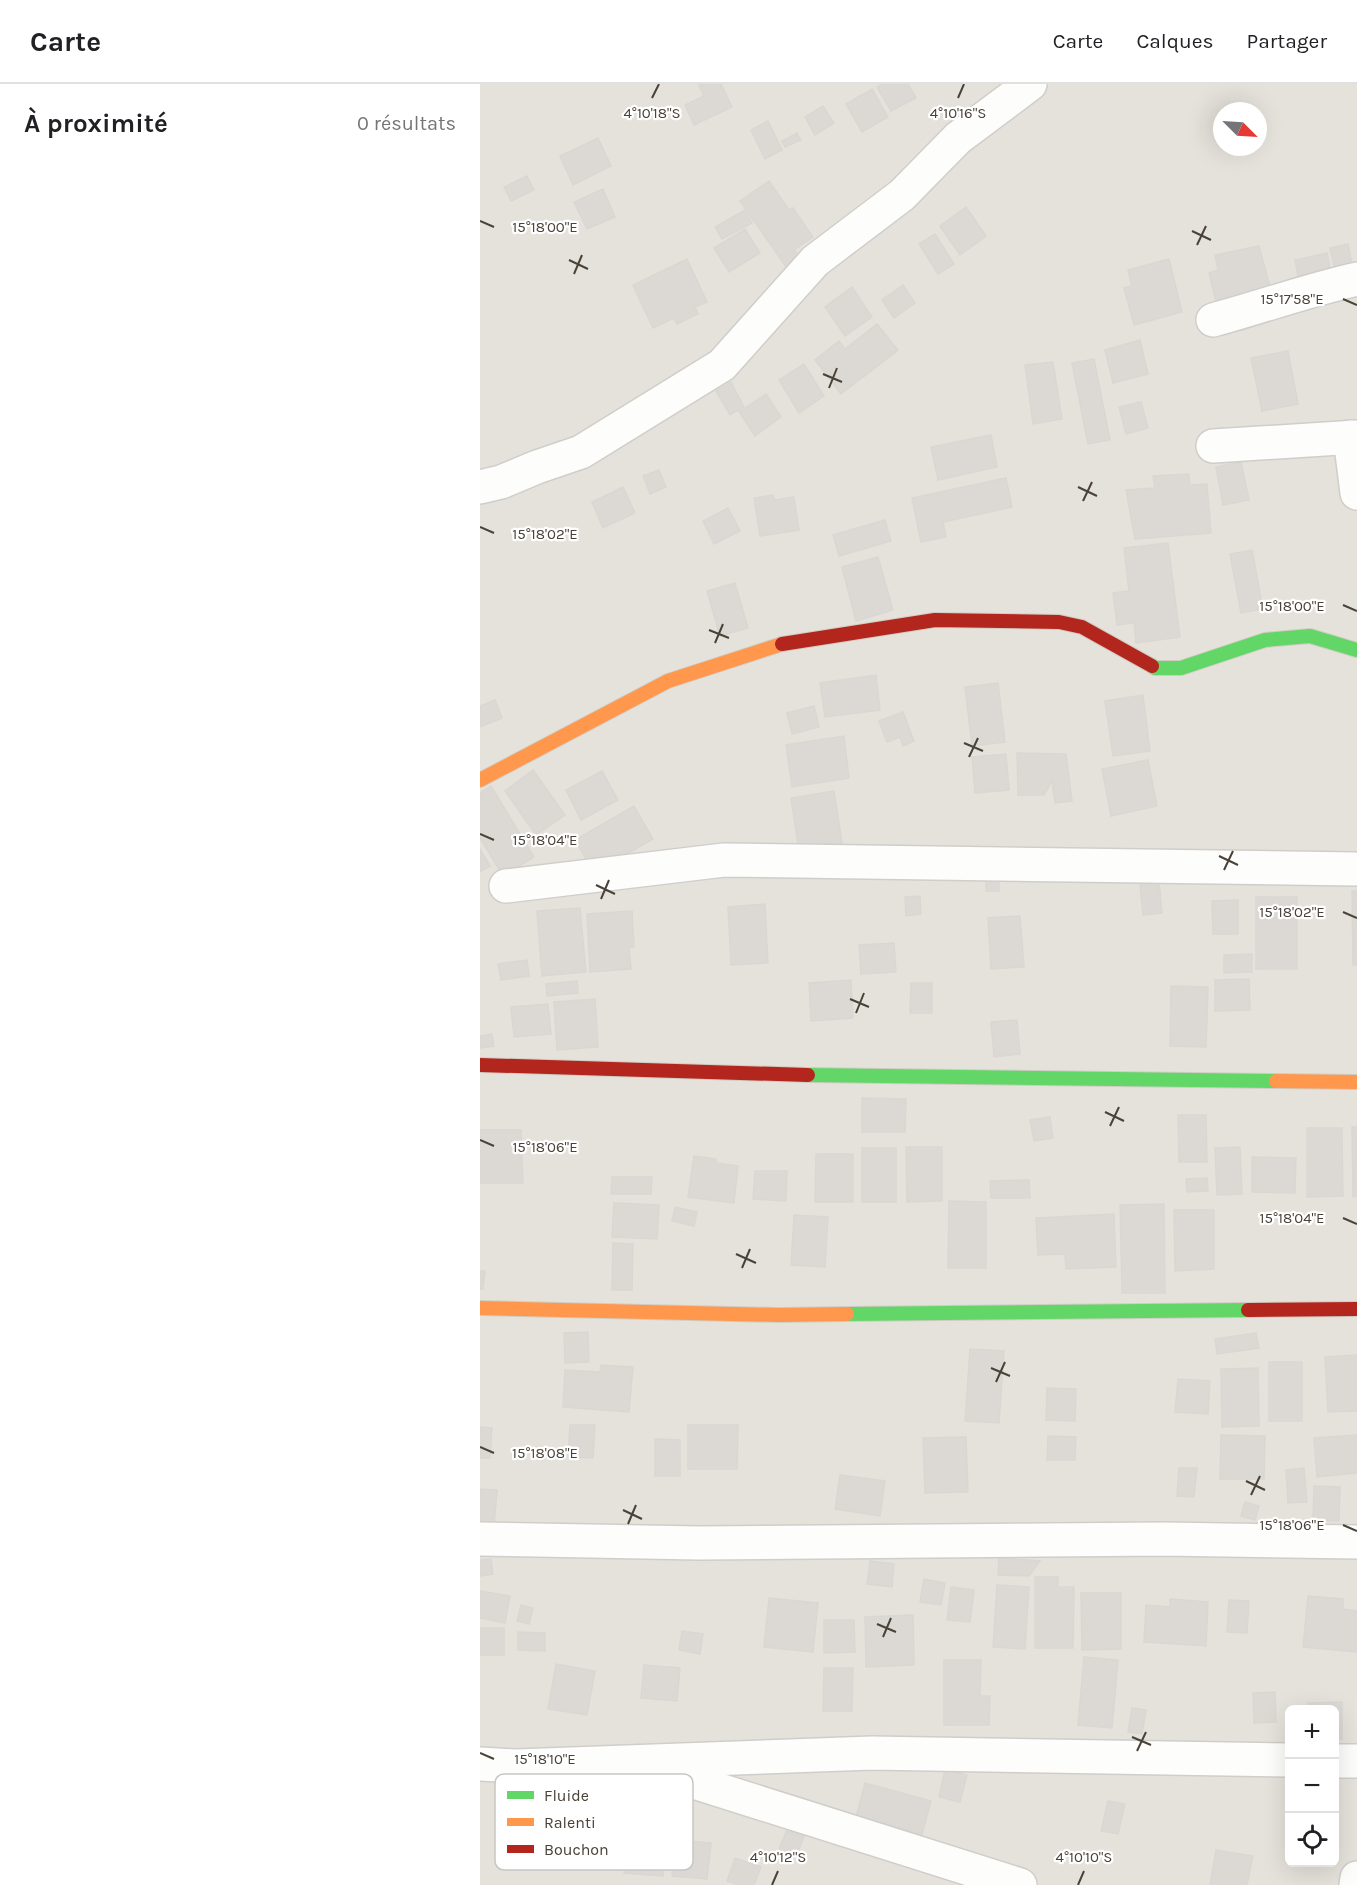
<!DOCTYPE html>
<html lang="fr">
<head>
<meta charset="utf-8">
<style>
	body { margin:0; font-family:Karla,sans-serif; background:#f2f2f2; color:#202124 }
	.controls { position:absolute; right:18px; bottom:18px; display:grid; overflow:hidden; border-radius:9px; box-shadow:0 6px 24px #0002 }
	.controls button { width:54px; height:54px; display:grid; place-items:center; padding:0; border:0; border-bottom:2px solid #e0e0e0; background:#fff; color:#202124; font:30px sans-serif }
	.compass { position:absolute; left:733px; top:18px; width:54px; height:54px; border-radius:50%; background:#fff; box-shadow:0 6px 24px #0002; rotate:114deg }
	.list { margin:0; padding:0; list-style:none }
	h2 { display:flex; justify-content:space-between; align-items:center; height:78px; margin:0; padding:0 24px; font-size:26px }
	h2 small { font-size:20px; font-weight:400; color:#757577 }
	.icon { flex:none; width:33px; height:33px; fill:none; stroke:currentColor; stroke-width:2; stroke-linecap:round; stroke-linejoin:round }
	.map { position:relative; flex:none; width:877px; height:1801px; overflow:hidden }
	header { display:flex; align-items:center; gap:36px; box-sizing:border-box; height:84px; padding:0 30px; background:#fff; border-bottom:2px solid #e0e0e0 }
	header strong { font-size:28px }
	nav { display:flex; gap:33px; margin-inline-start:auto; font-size:21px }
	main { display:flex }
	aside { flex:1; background:#fff }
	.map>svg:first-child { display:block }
	.residential { fill:#e5e2db; fill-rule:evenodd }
	.building { fill:#dcd9d5; stroke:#dad7d3; stroke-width:1.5 }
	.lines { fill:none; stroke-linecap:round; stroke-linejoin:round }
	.street-casing { stroke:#d0ceca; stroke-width:36 }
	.fast-casing { stroke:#d1cdc4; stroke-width:16 }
	.slow-casing { stroke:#d1cdc4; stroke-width:16 }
	.jam-casing { stroke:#d1cdc4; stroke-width:16 }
	.street { stroke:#fdfdfc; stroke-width:33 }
	.fast { stroke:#63d668; stroke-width:14 }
	.slow { stroke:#ff974d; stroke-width:14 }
	.jam { stroke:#b3261e; stroke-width:14 }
	.ticks { fill:none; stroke:#494238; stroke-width:2 }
	.key { fill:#fff; stroke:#c8c6c3; stroke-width:1.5 }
	.key-label { font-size:16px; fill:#494238 }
	.ticks-label { font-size:15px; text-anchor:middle; fill:#494238; stroke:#fff; stroke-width:4.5; stroke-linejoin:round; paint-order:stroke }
</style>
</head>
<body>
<header>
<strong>Carte</strong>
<nav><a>Carte</a><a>Calques</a><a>Partager</a></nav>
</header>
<main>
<aside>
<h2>À proximité<small>0 résultats</small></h2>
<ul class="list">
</ul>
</aside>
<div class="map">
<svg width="877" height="1801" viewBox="0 0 877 1801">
	<rect width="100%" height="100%" fill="#f2f0ed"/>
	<!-- residential -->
	<path class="residential" d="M0,0H877V1801H0ZM742,27H778V63H742ZM810,1626H854V1778H810Z"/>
	<!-- building -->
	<g class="building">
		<path d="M221,0H241L252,23L214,41L205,21L224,12L219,1Z"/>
		<path d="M403,0H428L436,14L411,27L397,3Z"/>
		<path d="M392,5L408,33L382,48L366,20Z"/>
		<path d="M343,22L354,39L335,51L325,33Z"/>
		<path d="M288,37L302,66L285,75L271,46Z"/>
		<path d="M317,49L321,56L305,63L302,57Z"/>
		<path d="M118,54L131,82L93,101L80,72Z"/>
		<path d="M47,92L54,106L31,117L24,103Z"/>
		<path d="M289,97L309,126L313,124L333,153L314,166L323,178L309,187L260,117Z"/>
		<path d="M123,105L135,133L107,145L94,118Z"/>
		<path d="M486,123L506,152L480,171L460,142Z"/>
		<path d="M265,126L272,139L242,155L235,143Z"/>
		<path d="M265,145L280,169L249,188L234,164Z"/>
		<path d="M455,150L474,180L458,190L439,160Z"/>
		<path d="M868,160L872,181L855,185L850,164Z"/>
		<path d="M779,162L793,214L738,227L729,189L738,186L735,171Z"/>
		<path d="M847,169L850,184L818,192L815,176Z"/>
		<path d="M207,175L227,218L215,223L218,230L197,240L194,234L173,244L153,201Z"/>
		<path d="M689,175L702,228L654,241L644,204L652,202L648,186Z"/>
		<path d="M423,201L435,219L414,234L402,216Z"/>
		<path d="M372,203L392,233L365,252L345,223Z"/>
		<path d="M397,240L418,266L361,310L335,276L359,257L365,265Z"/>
		<path d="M660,256L668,290L633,299L625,266Z"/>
		<path d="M808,267L818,320L782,327L771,274Z"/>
		<path d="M614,275L630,356L608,360L592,279Z"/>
		<path d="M573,278L582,335L553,340L545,281Z"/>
		<path d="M324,280L344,312L319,329L299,296Z"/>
		<path d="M251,298L264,323L250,331L236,307Z"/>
		<path d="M286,310L301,333L275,352L259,328Z"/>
		<path d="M661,318L668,344L646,350L639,323Z"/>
		<path d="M511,351L517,383L458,396L451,363Z"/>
		<path d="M761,378L769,416L743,421L736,383Z"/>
		<path d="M179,386L186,403L170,410L163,392Z"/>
		<path d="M709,390L710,401L727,400L731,449L655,455L646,406L675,404L673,392Z"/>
		<path d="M526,394L532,423L463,438L466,453L441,458L432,414Z"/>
		<path d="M143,403L155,429L123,444L112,418Z"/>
		<path d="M293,411L294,416L314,413L319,446L280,452L274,414Z"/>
		<path d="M248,424L260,447L234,460L223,437Z"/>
		<path d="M405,436L411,457L359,472L353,451Z"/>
		<path d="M688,459L700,553L656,559L654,539L637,541L633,509L649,507L644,464Z"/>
		<path d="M772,466L783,525L761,529L750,470Z"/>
		<path d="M398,473L413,526L376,537L362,483Z"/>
		<path d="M255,499L268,544L240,552L227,507Z"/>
		<path d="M396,591L400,626L345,633L340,599Z"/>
		<path d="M518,599L525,658L492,662L485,603Z"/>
		<path d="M663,611L670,667L633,672L625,617Z"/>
		<path d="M15,616L22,634L0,643V622Z"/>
		<path d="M334,622L339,643L312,650L307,629Z"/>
		<path d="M423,628L434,657L423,662L420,653L407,658L399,637Z"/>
		<path d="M364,652L369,694L312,703L306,661Z"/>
		<path d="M537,669L586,670L592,717L575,719L572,697L564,711H538Z"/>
		<path d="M526,670L529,706L495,709L492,673Z"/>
		<path d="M668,676L677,722L631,732L622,685Z"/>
		<path d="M53,686L85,731L56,751L25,707Z"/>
		<path d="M122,687L138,716L101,736L86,706Z"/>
		<path d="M11,702L54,773L23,792L0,754V709Z"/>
		<path d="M354,707L363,766L320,773L311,714Z"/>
		<path d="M154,722L173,755L114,789L95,756Z"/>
		<path d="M0,765L10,782L0,788Z"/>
		<rect x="506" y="794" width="13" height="13"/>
		<path d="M679,798L682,829L663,831L660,800Z"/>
		<path d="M872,807H877V881H873Z"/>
		<path d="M440,812L441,830L426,832L425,813Z"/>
		<rect x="776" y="813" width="41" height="72"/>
		<path d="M758,816V850H733L732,817Z"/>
		<path d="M285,820L288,879L251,881L248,823Z"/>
		<path d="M100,824L106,888L62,892L57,827Z"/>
		<path d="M152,827L154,863H149L151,885L110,888L107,830Z"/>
		<path d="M540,832L544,883L511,885L508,834Z"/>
		<path d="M414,859L416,888L381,890L379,861Z"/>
		<path d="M772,870V888L744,889V871Z"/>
		<path d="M47,876L49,892L21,896L18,880Z"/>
		<path d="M769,895L770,926L735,927V896Z"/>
		<path d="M371,896L373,934L331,937L329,899Z"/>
		<path d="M97,897L98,909L67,912L66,900Z"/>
		<path d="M431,899H452V929H430Z"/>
		<path d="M691,902L728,903L726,963L690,962Z"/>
		<path d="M115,915L118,963L77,966L74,918Z"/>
		<path d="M68,920L71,950L34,953L31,923Z"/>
		<path d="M537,936L540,970L514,973L511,938Z"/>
		<path d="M12,950L14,962L0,964V952Z"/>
		<path d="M382,1014L426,1015L425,1048H382Z"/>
		<path d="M698,1031H726L727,1078H699Z"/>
		<path d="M570,1033L573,1054L554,1057L550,1036Z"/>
		<path d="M872,1043H877V1112L873,1113Z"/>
		<path d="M827,1044H862L863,1112L827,1113Z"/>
		<path d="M0,1046H41L43,1099H0Z"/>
		<path d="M426,1063H462V1117L427,1118Z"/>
		<path d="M760,1063L762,1110L737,1111L735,1064Z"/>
		<rect x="382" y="1064" width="34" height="54"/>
		<path d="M336,1070H373V1118H335Z"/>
		<path d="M214,1072L236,1075V1079L258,1082L254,1119L208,1113Z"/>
		<path d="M772,1073L816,1074L815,1109L772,1108Z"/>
		<path d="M275,1087H307L306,1117L273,1115Z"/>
		<path d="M132,1093H172L171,1110H131Z"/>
		<path d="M727,1094L728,1107L707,1108L706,1095Z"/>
		<path d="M549,1096L550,1114H511L510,1097Z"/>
		<path d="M469,1117L506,1118V1184H468Z"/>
		<path d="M134,1119L179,1121L177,1155L132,1153Z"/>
		<path d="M684,1120L685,1209H642L640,1121Z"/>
		<path d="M195,1123L217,1128L214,1142L192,1137Z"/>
		<path d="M694,1126H734V1185L695,1187Z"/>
		<path d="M634,1130L636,1183L586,1185L585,1170L558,1171L556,1134Z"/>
		<path d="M314,1131L348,1133L345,1183L311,1181Z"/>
		<path d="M133,1159L153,1160L152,1206H132Z"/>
		<path d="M0,1187H5L3,1205H0Z"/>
		<path d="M108,1248L109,1278L85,1279L84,1249Z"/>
		<path d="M776,1249L779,1264L737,1270L735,1255Z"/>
		<path d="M490,1265L524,1267L519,1339L485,1337Z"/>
		<path d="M877,1271V1327L848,1328L845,1273Z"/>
		<rect x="789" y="1278" width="33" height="59"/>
		<path d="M121,1281L153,1283L149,1328L83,1323L85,1286L120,1288Z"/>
		<path d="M778,1284L779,1342L742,1343L741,1285Z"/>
		<path d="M698,1295L730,1297L728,1330L695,1328Z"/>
		<path d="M567,1304L596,1305L595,1337L566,1336Z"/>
		<path d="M90,1341H115L113,1374L88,1373Z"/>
		<path d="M208,1341H258L257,1385H208Z"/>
		<path d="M0,1343L12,1344L10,1374H0Z"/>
		<path d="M741,1351L785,1352L784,1395H740Z"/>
		<path d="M877,1351V1389L837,1393L834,1354Z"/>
		<path d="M568,1352L596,1353L595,1376H567Z"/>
		<path d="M486,1353L488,1408L445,1409L443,1354Z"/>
		<path d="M175,1355L200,1356V1392H175Z"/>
		<path d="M699,1384H717L714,1413L697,1412Z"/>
		<path d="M824,1384L827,1418L808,1419L806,1386Z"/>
		<path d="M360,1391L405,1397L400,1432L355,1425Z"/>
		<path d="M834,1402L860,1403L859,1437L833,1436Z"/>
		<path d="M0,1405L17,1406L14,1442L0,1441Z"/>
		<path d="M765,1418L779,1422L775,1436L761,1432Z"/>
		<path d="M519,1474L560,1477L549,1492L518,1491Z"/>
		<path d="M11,1475L13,1490L0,1492V1476Z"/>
		<path d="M390,1477L414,1480L412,1503L387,1500Z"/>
		<path d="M555,1493H578V1503H594L593,1564H555Z"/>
		<path d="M444,1495L465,1499L461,1521L440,1518Z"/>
		<path d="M517,1501L549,1503L545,1565L513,1563Z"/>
		<path d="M471,1503L494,1506L490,1538L467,1536Z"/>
		<path d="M0,1507L30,1512L25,1539L0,1534Z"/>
		<path d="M601,1509H641V1565L602,1566Z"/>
		<path d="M828,1512L863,1515V1525L877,1527V1568L823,1563Z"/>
		<path d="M289,1514L338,1519L333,1568L284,1563Z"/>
		<path d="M690,1515L728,1518L726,1562L664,1558L666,1521L690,1523Z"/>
		<path d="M749,1516L769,1517L767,1549L747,1548Z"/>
		<path d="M41,1521L53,1524L49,1540L37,1537Z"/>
		<path d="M433,1531L434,1581L386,1583L385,1533Z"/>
		<path d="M344,1536H374L375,1568L344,1569Z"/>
		<rect x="0" y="1544" width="24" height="27"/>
		<path d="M202,1547L223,1550L220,1570L199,1566Z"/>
		<path d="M38,1548L65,1549V1567L38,1566Z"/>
		<path d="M604,1573L638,1576L632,1644L598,1641Z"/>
		<path d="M464,1576H501L500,1612H510L509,1641H464Z"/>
		<path d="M76,1580L115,1587L107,1631L68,1625Z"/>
		<path d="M164,1581L200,1584L197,1617L161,1614Z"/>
		<path d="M344,1584H373L372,1627H343Z"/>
		<path d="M795,1608L796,1638L774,1639L773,1609Z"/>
		<path d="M862,1618V1655H854V1626H828V1619Z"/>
		<path d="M652,1624L666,1626L662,1650L648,1648Z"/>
		<path d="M465,1686L487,1691L480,1718L459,1713Z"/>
		<path d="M385,1699L451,1717L442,1750L376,1733Z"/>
		<path d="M628,1717L645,1720L638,1750L621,1747Z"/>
		<path d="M307,1746L324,1752L316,1773L298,1767Z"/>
		<path d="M195,1756L231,1759L227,1795L192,1792Z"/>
		<path d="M146,1765L185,1767L183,1792L144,1789Z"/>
		<path d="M736,1766L773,1772L767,1801H730Z"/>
		<path d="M255,1774L281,1783L274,1801H259L247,1797Z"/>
	</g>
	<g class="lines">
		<defs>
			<g id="street">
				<path d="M733,236C781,223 828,206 877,195"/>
				<path d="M870,353L877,409"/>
				<path d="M733,362L877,353"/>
				<path d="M0,403L21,398L57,383L101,368L242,281L335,177L422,111L478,54L550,0"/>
				<path d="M26,802L244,776L877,785"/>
				<path d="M0,1455L219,1459L684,1455L877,1458"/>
				<path d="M854,1677H877"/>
				<path d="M0,1680L36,1682L392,1669L810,1676"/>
				<path d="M173,1685L540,1801"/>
				<path d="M876,1801L877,1794"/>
			</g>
			<g id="fast">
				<path d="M672,582L675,584H701L785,556L830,552L877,566"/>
				<path d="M328,991L796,997"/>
				<path d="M367,1230L768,1226"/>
			</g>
			<g id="slow">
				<path d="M0,696L188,597L302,560"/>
				<path d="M796,997L877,998"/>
				<path d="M0,1224L299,1231L367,1230"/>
			</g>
			<g id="jam">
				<path d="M302,560L455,536L579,538L602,543L672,582"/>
				<path d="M0,981L328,991"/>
				<path d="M768,1226L877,1225"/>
			</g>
		</defs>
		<!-- street casing -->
		<use href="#street" class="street-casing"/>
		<!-- fast casing -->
		<use href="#fast" class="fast-casing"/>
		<!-- slow casing -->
		<use href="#slow" class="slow-casing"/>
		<!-- jam casing -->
		<use href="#jam" class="jam-casing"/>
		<!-- street -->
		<use href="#street" class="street"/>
		<!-- fast -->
		<use href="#fast" class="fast"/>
		<!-- slow -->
		<use href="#slow" class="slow"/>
		<!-- jam -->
		<use href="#jam" class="jam"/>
	</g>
	<!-- ticks -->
	<path class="ticks" d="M172,14L179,0M478,14L484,0M0,137L14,143M712,147L731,156M717,161L726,142M89,176L108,185M94,190L102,171M863,215L877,221M343,290L362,298M349,304L357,284M598,403L617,412M603,417L612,398M0,443L14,449M863,521L877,527M229,546L249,554M235,559L243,540M484,659L503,667M489,673L498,654M0,750L14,756M739,772L758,781M744,786L753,767M116,801L135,810M121,815L129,796M863,828L877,834M370,915L389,923M376,929L384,909M625,1028L644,1037M630,1042L639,1023M0,1056L14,1062M863,1134L877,1140M256,1170L276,1179M262,1184L270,1165M511,1284L530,1292M516,1298L525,1278M0,1363L14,1369M766,1397L785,1406M771,1411L780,1392M143,1426L162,1435M148,1440L156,1421M863,1441L877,1447M397,1540L416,1548M403,1553L411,1534M652,1653L671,1661M657,1667L666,1648M0,1669L14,1675M292,1801L298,1787M598,1801L604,1787"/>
	<!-- legend -->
	<rect x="15" y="1690" width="198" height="96" rx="9" class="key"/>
	<rect x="27" y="1707" width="27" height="8" fill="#63d668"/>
	<rect x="27" y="1734" width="27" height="8" fill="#ff974d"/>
	<rect x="27" y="1761" width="27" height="8" fill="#b3261e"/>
	<g class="key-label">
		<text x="64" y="1717">Fluide</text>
		<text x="64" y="1744">Ralenti</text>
		<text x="64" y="1771">Bouchon</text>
	</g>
	<g class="ticks-label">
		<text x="478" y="34">4°10'16"S</text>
		<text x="172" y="34">4°10'18"S</text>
		<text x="65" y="148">15°18'00"E</text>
		<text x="812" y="220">15°17'58"E</text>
		<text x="65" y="455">15°18'02"E</text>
		<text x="812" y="527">15°18'00"E</text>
		<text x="65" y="761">15°18'04"E</text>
		<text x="812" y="833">15°18'02"E</text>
		<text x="65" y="1068">15°18'06"E</text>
		<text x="812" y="1139">15°18'04"E</text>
		<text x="65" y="1374">15°18'08"E</text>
		<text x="812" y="1446">15°18'06"E</text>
		<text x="65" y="1680">15°18'10"E</text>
		<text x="298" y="1778">4°10'12"S</text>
		<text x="604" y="1778">4°10'10"S</text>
	</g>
</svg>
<div class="controls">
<button>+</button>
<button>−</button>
<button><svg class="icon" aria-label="locate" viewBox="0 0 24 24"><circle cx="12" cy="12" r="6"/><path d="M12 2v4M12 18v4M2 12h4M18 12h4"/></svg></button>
</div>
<svg class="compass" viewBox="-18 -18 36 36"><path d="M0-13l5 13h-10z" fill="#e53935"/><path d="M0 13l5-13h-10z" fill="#757577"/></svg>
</div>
</main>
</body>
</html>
